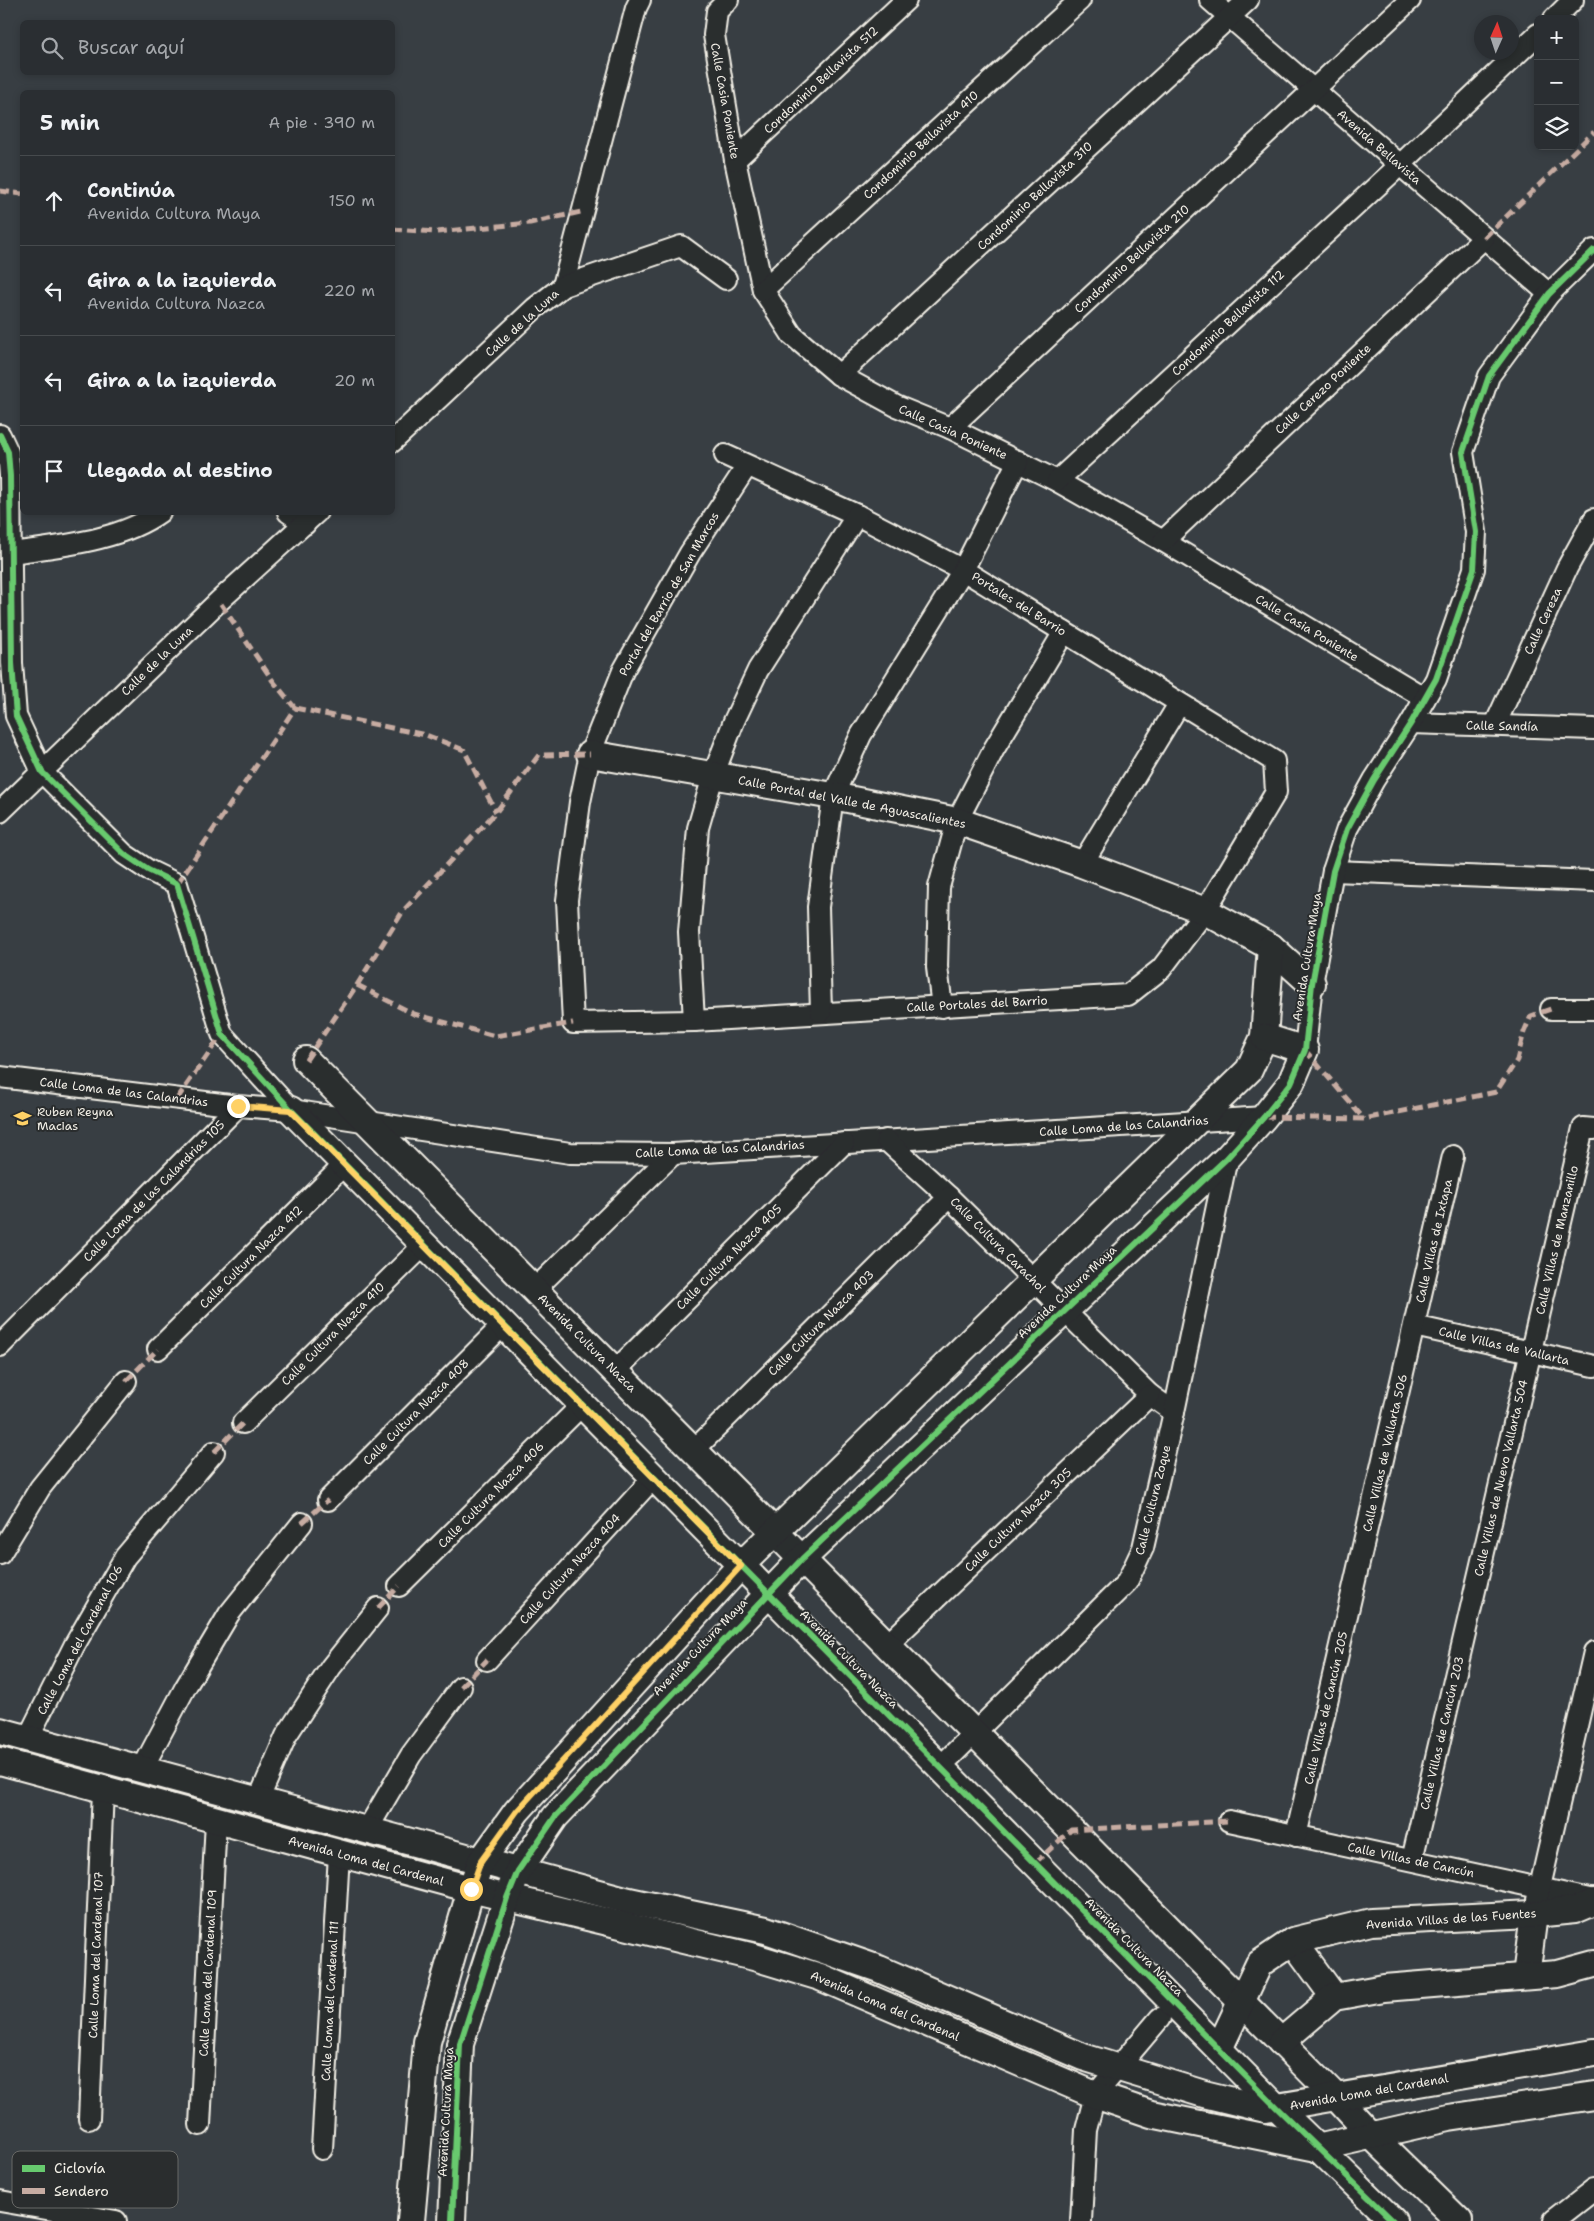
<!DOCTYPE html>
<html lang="es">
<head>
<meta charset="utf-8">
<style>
	body { margin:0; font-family:"Shantell Sans",sans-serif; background:#363a3e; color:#f1f3f6 }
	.controls { position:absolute; right:15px; top:15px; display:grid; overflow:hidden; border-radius:8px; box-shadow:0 2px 8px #0003 }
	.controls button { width:45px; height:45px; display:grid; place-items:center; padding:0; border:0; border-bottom:1px solid #464a4d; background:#2a2e32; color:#f1f3f6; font:25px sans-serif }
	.compass { position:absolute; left:1474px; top:15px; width:45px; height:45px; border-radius:50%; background:#2a2e32; box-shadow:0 2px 8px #0003; rotate:3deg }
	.stop { position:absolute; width:15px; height:15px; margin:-11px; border:4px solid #ffd166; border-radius:50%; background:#fff }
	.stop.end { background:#ffd166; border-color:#fff; box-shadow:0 1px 5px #0008 }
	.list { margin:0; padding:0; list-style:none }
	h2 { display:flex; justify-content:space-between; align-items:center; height:65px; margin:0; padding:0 20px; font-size:21px }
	h2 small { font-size:16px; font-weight:400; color:#a5a8ac }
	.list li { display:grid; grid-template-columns:32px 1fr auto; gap:15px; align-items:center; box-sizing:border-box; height:90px; padding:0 20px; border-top:1px solid #464a4d }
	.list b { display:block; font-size:19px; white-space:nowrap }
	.list p { margin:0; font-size:16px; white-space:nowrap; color:#a5a8ac }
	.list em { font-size:16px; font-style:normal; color:#a5a8ac }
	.icon { flex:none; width:28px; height:28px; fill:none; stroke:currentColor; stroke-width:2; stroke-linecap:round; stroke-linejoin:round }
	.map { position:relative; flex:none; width:1594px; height:2221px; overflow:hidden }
	.search { position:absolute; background:#2a2e32; box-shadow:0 2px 8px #0003; left:20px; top:20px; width:375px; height:55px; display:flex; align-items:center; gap:12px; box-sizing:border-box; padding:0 18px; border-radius:8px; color:#a5a8ac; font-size:19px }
	.panel { position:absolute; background:#2a2e32; box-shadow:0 2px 8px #0003; left:20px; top:90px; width:375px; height:425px; border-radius:8px }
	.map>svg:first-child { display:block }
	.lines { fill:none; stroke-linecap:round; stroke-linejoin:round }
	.minor-casing { stroke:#f4f1e8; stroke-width:24 }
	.tertiary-casing { stroke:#f4f1e8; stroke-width:30 }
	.minor { stroke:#2a2d2e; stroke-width:20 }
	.tertiary { stroke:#2a2d2e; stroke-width:26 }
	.quiet { stroke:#c7aca2; stroke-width:5; stroke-dasharray:10 5; stroke-linecap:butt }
	.cycleway-casing { stroke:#2a2d2e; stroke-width:9 }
	.cycleway { stroke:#67ca6e; stroke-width:6 }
	.route { stroke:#ffd166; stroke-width:6 }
	.labels { text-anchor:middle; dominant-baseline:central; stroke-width:4; stroke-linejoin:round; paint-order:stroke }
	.street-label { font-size:12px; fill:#f4f1e8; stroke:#2a2d2e }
	.poi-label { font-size:12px; fill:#f4f1e8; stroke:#2a2d2e; text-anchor:start }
	.key { fill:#2a2d2e; stroke:#676866; stroke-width:1 }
	.key-label { font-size:14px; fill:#f4f1e8 }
</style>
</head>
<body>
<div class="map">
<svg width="1594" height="2221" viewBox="0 0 1594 2221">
	<rect width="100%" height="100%" fill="#383e43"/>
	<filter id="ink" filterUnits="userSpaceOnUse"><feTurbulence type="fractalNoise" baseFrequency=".02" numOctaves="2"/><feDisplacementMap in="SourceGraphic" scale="10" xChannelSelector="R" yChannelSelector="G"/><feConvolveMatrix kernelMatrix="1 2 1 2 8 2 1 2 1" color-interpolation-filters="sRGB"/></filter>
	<g filter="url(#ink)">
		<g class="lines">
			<defs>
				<g id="minor">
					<path d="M728,0L717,11L714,35L735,160L763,290L792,335L839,375L896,406L950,428L1057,481L1163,541L1425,698"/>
					<path d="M1210,0L1549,294"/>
					<path d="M1554,19L1573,0"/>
					<path d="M735,160L906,0"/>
					<path d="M563,286L636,8L640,0"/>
					<path d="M763,290L1080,0"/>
					<path d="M839,375L1248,0"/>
					<path d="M950,428L1410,0"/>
					<path d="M0,435L8,452L10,476L12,663L16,716L42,772L124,854L148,870L177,884L222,1034L291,1110"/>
					<path d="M392,442L535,308L563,286L681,246L726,279"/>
					<path d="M725,455L857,515L963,570L1274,761L1276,792L1205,911L1161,969L1128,995L694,1021L573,1023L567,900L580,802L590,754L623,671L690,553L747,466"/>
					<path d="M1057,481L1400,165L1538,34"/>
					<path d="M288,512L305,524"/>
					<path d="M1163,541L1484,238"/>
					<path d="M12,553C59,546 120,541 160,512"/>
					<path d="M1411,723L1594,729"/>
					<path d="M1495,725L1567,568L1594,519"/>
					<path d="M0,812L219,601L317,512"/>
					<path d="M1082,864L1179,704"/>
					<path d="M1333,871L1594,881"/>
					<path d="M942,1007L937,967L939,887L957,821L994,749L1064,632"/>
					<path d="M1551,1009H1594"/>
					<path d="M821,1012L818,907L833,796L861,735L963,570L1018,461"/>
					<path d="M694,1021L689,932L698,828L713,776L734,721L758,670L857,515"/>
					<path d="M1305,1050L1312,984L1333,871L1347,829L1374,780L1411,723L1436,679L1474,569L1476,532L1463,452L1489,376L1549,294L1594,250"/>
					<path d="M0,1077L238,1106L291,1110L570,1153L673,1154L1264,1117"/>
					<path d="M886,1140L949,1197L1150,1395L1174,1412"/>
					<path d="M534,1290L673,1154"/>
					<path d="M1414,1326L1594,1366"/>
					<path d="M0,1346L238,1106"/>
					<path d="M158,1349L344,1165"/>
					<path d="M615,1371L844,1143"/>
					<path d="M243,1423L424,1245"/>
					<path d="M694,1450L949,1197"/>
					<path d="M328,1500L503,1325"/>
					<path d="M0,1554L40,1488L126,1381"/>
					<path d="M399,1586L582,1405"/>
					<path d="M887,1645L1150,1395"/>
					<path d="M487,1660L654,1477"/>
					<path d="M28,1738L74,1646L125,1557L214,1452"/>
					<path d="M940,1767L1127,1582L1143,1548L1174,1412L1227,1158"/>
					<path d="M141,1771L185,1688L229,1614L302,1523"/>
					<path d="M258,1801L286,1736L331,1667L378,1608"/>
					<path d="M1229,1821L1594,1900"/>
					<path d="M367,1830L411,1755L461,1687"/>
					<path d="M1296,1836L1453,1156"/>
					<path d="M1412,1860L1583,1128L1594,1129"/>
					<path d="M1537,1900L1594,1652"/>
					<path d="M89,2119L103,1790"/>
					<path d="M200,2125L216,1821"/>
					<path d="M322,2149L339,1854"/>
					<path d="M0,2201L116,2221"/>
					<path d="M1081,2221L1086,2130L1095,2095L1160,2018"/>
					<path d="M1554,2221L1594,2190"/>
				</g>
				<g id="tertiary">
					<path d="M590,754L833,796L957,821L1082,864L1205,911L1271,947L1312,984"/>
					<path d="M306,1060L1337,2098L1372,2136L1459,2221"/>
					<path d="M291,1110L1277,2108L1393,2221"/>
					<path d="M0,1731L629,1901L766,1930L879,1969L1083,2057L1204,2094L1266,2109L1594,2053"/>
					<path d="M0,1761L471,1889L754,1957L820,1977L1095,2095L1151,2114L1317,2148L1448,2118L1594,2096"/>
					<path d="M1293,1941L1334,1997"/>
					<path d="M1526,1976L1534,1914"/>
					<path d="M1281,2042L1334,1997L1384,1988L1557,1974L1594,1964"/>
					<path d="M1219,2049L1259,1964L1293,1941L1371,1922L1534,1914L1575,1910L1594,1902"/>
					<path d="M411,2221L427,2042L471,1889L481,1861L517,1811L741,1565L1249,1070L1264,1037L1271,947"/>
					<path d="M452,2221L460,2044L507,1898L518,1871L555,1817L802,1559L1227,1158L1264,1117L1291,1083L1305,1050L1264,1037"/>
				</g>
			</defs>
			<!-- minor casing -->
			<use href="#minor" class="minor-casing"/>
			<!-- tertiary casing -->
			<use href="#tertiary" class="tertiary-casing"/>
			<!-- minor -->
			<use href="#minor" class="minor"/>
			<!-- tertiary -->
			<use href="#tertiary" class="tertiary"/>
			<!-- quiet -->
			<g class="quiet">
				<path d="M0,191L22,194"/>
				<path d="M392,229L436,232L530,223L581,212"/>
				<path d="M1484,238L1594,132"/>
				<path d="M295,708L426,735L464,750L496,812"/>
				<path d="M177,884L295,708L273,681L219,601"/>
				<path d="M357,985L414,1014L495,1036L573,1023"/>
				<path d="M1305,1050L1364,1119"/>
				<path d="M306,1060L357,985L403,911L496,812L539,755L590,754"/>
				<path d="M177,1099L222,1034"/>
				<path d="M1264,1117L1364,1119L1496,1092L1517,1060L1524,1032L1531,1016L1551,1009"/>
				<path d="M126,1381L158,1349"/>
				<path d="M214,1452L243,1423"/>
				<path d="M302,1523L328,1500"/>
				<path d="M378,1608L399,1586"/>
				<path d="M461,1687L487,1660"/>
				<path d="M1035,1863L1071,1830L1229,1821"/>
			</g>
			<defs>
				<g id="cycleway">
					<path d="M0,435L8,452L10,476L12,663L16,716L42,772L124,854L148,870L177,884L222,1034L291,1110L1277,2108L1393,2221"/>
					<path d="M452,2221L460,2044L507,1898L518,1871L555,1817L802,1559L1227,1158L1264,1117L1291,1083L1305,1050L1312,984L1333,871L1347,829L1374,780L1411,723L1436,679L1474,569L1476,532L1463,452L1489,376L1549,294L1594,250"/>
				</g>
			</defs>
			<!-- cycleway casing -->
			<use href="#cycleway" class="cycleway-casing"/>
			<!-- cycleway -->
			<use href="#cycleway" class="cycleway"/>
		</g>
	</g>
	<g class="lines" filter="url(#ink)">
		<!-- route -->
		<path class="route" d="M238,1106L290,1110L741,1566L517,1811L481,1861L471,1889"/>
	</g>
	<!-- icons -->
	<defs>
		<symbol id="school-bare" viewBox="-9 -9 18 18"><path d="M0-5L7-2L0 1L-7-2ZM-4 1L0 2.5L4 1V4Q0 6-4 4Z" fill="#ffd166" stroke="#2a2d2e" stroke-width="2.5" paint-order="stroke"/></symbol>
	</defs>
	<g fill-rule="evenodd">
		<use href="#school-bare" x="10" y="1106" width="25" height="25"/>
	</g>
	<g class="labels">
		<!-- street labels -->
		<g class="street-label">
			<text transform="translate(821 80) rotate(-43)">Condominio Bellavista 512</text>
			<text transform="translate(725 101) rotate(80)">Calle Casia Poniente</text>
			<text transform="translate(921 145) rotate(-43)">Condominio Bellavista 410</text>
			<text transform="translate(1379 147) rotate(41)">Avenida Bellavista</text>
			<text transform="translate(1035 196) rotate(-43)">Condominio Bellavista 310</text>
			<text transform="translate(1132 259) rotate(-43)">Condominio Bellavista 210</text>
			<text transform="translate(522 323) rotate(-42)">Calle de la Luna</text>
			<text transform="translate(1228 323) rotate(-43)">Condominio Bellavista 112</text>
			<text transform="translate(1323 389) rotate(-43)">Calle Cerezo Poniente</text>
			<text transform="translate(953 432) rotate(24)">Calle Casia Poniente</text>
			<text transform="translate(669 594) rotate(-60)">Portal del Barrio de San Marcos</text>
			<text transform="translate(1019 604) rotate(32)">Portales del Barrio</text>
			<text transform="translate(1543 621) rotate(-65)">Calle Cereza</text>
			<text transform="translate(1307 628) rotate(31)">Calle Casia Poniente</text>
			<text transform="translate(157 661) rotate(-44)">Calle de la Luna</text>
			<text transform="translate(1502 726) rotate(1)">Calle Sandía</text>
			<text transform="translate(852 802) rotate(11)">Calle Portal del Valle de Aguascalientes</text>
			<text transform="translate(1307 957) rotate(-81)">Avenida Cultura Maya</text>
			<text transform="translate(977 1004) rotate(-3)">Calle Portales del Barrio</text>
			<text transform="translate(124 1092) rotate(7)">Calle Loma de las Calandrias</text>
			<text transform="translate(1124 1126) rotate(-4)">Calle Loma de las Calandrias</text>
			<text transform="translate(720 1149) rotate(-3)">Calle Loma de las Calandrias</text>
			<text transform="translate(154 1191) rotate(-45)">Calle Loma de las Calandrias 105</text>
			<text transform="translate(1557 1240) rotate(-77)">Calle Villas de Manzanillo</text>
			<text transform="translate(1434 1241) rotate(-77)">Calle Villas de Ixtapa</text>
			<text transform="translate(998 1245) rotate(45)">Calle Cultura Carachol</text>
			<text transform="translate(251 1257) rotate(-45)">Calle Cultura Nazca 412</text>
			<text transform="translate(729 1257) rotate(-45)">Calle Cultura Nazca 405</text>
			<text transform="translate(1067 1292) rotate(-43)">Avenida Cultura Maya</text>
			<text transform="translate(821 1323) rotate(-45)">Calle Cultura Nazca 403</text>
			<text transform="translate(333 1334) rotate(-45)">Calle Cultura Nazca 410</text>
			<text transform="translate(587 1343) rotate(45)">Avenida Cultura Nazca</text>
			<text transform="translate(1504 1346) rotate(13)">Calle Villas de Vallarta</text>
			<text transform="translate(416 1412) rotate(-45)">Calle Cultura Nazca 408</text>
			<text transform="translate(1385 1453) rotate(-77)">Calle Villas de Vallarta 506</text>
			<text transform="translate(1501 1478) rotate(-77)">Calle Villas de Nuevo Vallarta 504</text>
			<text transform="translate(491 1495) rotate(-45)">Calle Cultura Nazca 406</text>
			<text transform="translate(1153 1500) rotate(-76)">Calle Cultura Zoque</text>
			<text transform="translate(1018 1520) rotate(-44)">Calle Cultura Nazca 305</text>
			<text transform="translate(570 1569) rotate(-48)">Calle Cultura Nazca 404</text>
			<text transform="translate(80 1640) rotate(-62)">Calle Loma del Cardenal 106</text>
			<text transform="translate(700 1647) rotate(-46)">Avenida Cultura Maya</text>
			<text transform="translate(849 1659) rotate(45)">Avenida Cultura Nazca</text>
			<text transform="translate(1326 1708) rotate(-77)">Calle Villas de Cancún 205</text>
			<text transform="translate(1442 1733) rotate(-77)">Calle Villas de Cancún 203</text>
			<text transform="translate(1411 1860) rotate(12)">Calle Villas de Cancún</text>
			<text transform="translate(366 1861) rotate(15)">Avenida Loma del Cardenal</text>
			<text transform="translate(1451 1919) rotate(-4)">Avenida Villas de las Fuentes</text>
			<text transform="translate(1134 1947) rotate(45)">Avenida Cultura Nazca</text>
			<text transform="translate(96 1955) rotate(-88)">Calle Loma del Cardenal 107</text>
			<text transform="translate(208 1973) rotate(-87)">Calle Loma del Cardenal 109</text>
			<text transform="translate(330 2001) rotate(-87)">Calle Loma del Cardenal 111</text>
			<text transform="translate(885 2006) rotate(23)">Avenida Loma del Cardenal</text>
			<text transform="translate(1369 2092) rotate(-10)">Avenida Loma del Cardenal</text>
			<text transform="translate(446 2112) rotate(-87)">Avenida Cultura Maya</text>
		</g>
		<!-- poi labels -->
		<g class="poi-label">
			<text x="37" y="1112">Ruben Reyna<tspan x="37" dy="14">Macias</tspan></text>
		</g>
	</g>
	<!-- legend -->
	<rect x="12" y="2151" width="166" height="57" rx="8" class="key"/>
	<rect x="22" y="2165" width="23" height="7" fill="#67ca6e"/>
	<rect x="22" y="2188" width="23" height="6" fill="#c7aca2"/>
	<g class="key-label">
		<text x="54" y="2173">Ciclovía</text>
		<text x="54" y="2196">Sendero</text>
	</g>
</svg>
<div class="controls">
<button>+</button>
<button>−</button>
<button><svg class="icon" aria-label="layers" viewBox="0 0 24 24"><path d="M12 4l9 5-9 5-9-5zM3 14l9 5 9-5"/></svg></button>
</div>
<svg class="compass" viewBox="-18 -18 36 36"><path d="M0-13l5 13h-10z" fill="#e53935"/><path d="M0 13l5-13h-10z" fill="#a5a8ac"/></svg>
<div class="stop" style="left:471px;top:1889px"></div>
<div class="stop end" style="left:238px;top:1106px"></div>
<div class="search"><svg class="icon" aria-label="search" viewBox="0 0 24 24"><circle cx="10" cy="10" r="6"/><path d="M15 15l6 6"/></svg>Buscar aquí</div>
<section class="panel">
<h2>5 min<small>A pie · 390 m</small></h2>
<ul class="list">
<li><svg class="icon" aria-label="ahead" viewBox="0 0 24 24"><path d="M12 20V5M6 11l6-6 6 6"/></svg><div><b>Continúa</b><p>Avenida Cultura Maya</p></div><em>150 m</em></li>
<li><svg class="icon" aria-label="left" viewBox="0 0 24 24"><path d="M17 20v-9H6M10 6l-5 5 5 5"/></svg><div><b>Gira a la izquierda</b><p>Avenida Cultura Nazca</p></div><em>220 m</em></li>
<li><svg class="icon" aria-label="left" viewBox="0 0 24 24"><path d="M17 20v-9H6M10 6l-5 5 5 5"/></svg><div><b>Gira a la izquierda</b></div><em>20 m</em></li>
<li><svg class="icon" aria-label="arrive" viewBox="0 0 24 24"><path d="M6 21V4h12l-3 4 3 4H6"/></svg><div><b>Llegada al destino</b></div></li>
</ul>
</section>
</div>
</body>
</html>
